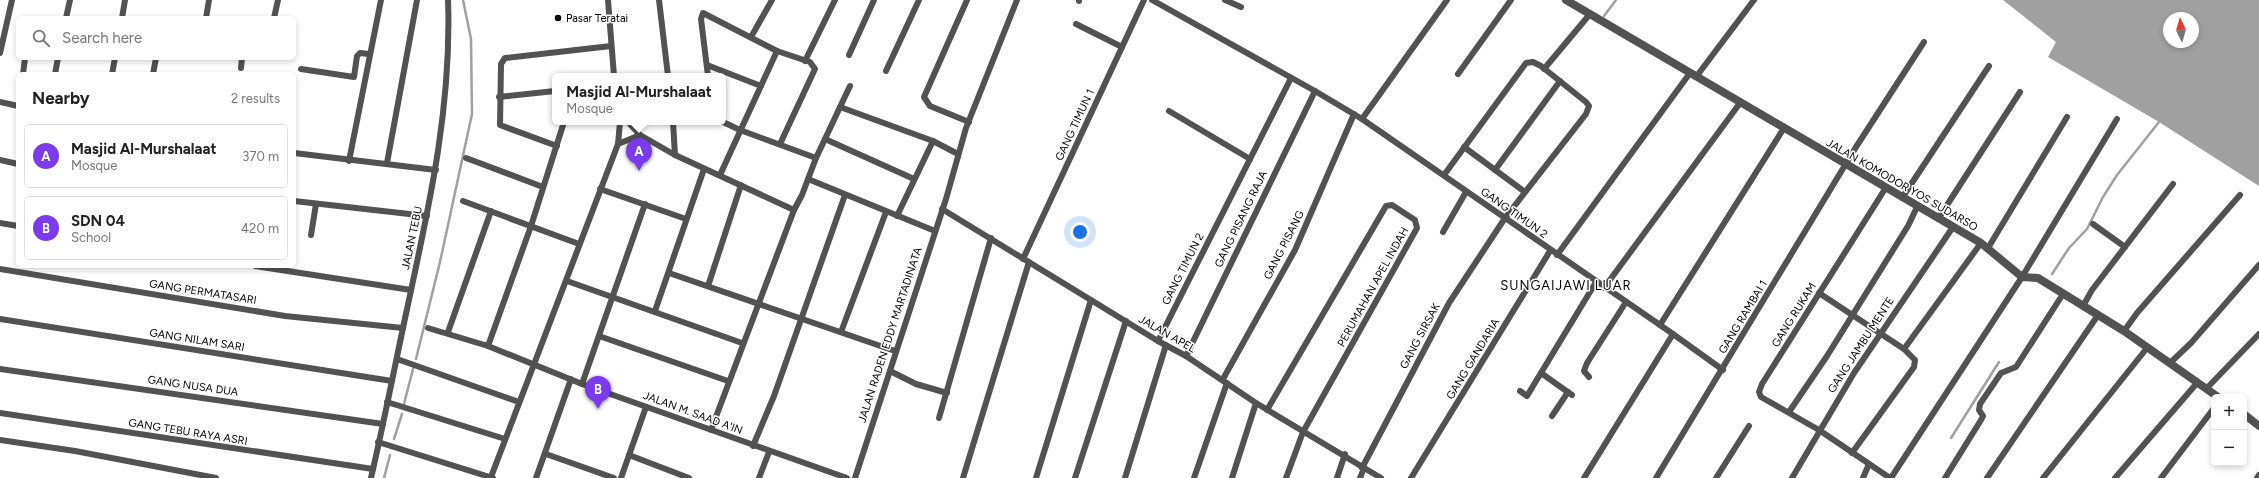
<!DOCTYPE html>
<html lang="en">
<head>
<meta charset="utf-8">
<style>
	body { margin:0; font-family:Figtree,sans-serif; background:#f6f6f6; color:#222 }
	.controls { position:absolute; right:12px; bottom:12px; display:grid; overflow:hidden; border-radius:6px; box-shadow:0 2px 6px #0003 }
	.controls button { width:36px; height:36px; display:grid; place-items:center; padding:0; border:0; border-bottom:1px solid #e0e0e0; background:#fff; color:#222; font:20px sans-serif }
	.compass { position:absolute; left:2163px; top:12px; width:36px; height:36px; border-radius:50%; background:#fff; box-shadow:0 2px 6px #0003; rotate:355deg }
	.you { position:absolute; left:1080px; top:232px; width:14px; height:14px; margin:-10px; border:3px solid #fff; border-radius:50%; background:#1a73e8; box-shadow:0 0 0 6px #1a73e833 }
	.badge { display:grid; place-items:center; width:26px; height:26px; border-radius:50%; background:#7c3aed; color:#fff; font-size:13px; font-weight:700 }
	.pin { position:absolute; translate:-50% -33px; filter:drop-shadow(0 1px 2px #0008) }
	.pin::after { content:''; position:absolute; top:21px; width:14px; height:12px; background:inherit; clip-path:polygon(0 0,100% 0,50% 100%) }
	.popup { position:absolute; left:552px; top:73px; width:174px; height:52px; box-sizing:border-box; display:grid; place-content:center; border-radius:6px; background:#fff; filter:drop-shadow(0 1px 3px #0005); font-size:13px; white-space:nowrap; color:#767676 }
	.popup b { font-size:15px; color:#222 }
	.popup::after { content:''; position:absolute; left:50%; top:100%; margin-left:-8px; border:8px solid transparent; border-top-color:#fff }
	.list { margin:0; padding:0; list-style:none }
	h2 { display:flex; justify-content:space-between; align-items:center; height:52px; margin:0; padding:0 16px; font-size:17px }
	h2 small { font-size:13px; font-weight:400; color:#767676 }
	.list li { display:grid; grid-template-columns:26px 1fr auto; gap:12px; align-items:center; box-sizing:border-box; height:64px; margin:0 8px 8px; padding:0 8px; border:1px solid #e0e0e0; border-radius:6px }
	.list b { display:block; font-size:15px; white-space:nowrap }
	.list p { margin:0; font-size:13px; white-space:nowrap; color:#767676 }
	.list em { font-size:13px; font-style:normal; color:#767676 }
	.icon { flex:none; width:22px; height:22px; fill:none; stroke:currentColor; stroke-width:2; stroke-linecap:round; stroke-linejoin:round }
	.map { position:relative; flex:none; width:2259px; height:478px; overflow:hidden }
	.search { position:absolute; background:#fff; box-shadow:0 2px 6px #0003; left:16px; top:16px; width:280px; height:44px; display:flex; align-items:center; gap:10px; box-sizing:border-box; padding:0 14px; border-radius:6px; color:#767676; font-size:15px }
	.panel { position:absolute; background:#fff; box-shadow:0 2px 6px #0003; left:16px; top:72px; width:280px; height:196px; border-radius:6px }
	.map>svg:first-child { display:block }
	.water { fill:#a0a0a0; fill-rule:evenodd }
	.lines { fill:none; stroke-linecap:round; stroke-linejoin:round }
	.stream { stroke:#a0a0a0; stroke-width:2.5 }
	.minor { stroke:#525252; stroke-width:6 }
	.tertiary { stroke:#525252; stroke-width:8 }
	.poi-dot { fill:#000; stroke:#fff; stroke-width:1.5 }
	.labels { text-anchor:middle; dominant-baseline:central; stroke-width:3; stroke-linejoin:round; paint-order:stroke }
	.poi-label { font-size:11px; fill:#000; stroke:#fff; text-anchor:start }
	.street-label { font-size:11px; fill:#000; stroke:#fff }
	.quarter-label { font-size:13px; letter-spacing:1px; fill:#000; stroke:#fff }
</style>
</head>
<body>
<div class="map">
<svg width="2259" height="478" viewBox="0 0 2259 478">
	<rect width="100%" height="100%" fill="#fff"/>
	<!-- water -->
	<path class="water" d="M2003,0H2259V186L2159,122L2048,57L2056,42ZM2169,18H2193V42H2169Z"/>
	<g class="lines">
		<!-- stream -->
		<g class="stream">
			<path d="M1604,16L1616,0"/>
			<path d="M2052,274L2069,248L2087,229L2103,197L2117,175L2159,122"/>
			<path d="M416,359L440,262L472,114L471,39L463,0"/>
			<path d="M404,404L413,369"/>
			<path d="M1951,438L1999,362"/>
			<path d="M394,439L402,414"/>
			<path d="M384,478L390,455"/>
		</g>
		<!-- minor -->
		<g class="minor">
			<path d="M608,0L614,76"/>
			<path d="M659,0L668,76"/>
			<path d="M967,0L924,97L930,106L969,122"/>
			<path d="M1152,0L1315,91L1362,119L1673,334L1723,370"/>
			<path d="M1225,0L1241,7"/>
			<path d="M1079,1V0"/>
			<path d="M66,18L70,0"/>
			<path d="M122,18L125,0"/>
			<path d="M206,18L209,0"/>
			<path d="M274,18L278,0"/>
			<path d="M1076,24L1122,47"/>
			<path d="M751,37L772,0"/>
			<path d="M777,51L810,62L815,69L780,144"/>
			<path d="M0,53L12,0"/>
			<path d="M849,55L874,0"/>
			<path d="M805,61L835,0"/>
			<path d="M707,65L761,86"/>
			<path d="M241,68L242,58"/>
			<path d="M301,69L354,77L357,56L360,53L369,54"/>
			<path d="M1544,69L1590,14"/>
			<path d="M886,71L919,0"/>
			<path d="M23,74L25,58"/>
			<path d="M55,74L58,58"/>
			<path d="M112,74L115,58"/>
			<path d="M153,74L156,58"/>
			<path d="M1458,74L1511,0"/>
			<path d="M708,76L701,19L703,13L777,51L720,175"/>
			<path d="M1696,77L1754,0"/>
			<path d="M499,97L555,91"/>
			<path d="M0,102L18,106"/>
			<path d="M840,107L933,141L958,154"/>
			<path d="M1169,111L1250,159"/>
			<path d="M1362,119L1447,0"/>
			<path d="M628,122L640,135L675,155L794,210"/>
			<path d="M673,122L675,155"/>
			<path d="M723,122L740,130L816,158"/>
			<path d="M825,139L914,179"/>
			<path d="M618,144L640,135"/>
			<path d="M557,146L500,125L501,64L505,58L611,46"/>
			<path d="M1464,147L1525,192"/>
			<path d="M294,153L436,170"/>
			<path d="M466,158L543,187"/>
			<path d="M0,160L18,164"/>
			<path d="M349,161L381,0"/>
			<path d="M387,163L417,0"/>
			<path d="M1495,170L1560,81"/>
			<path d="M808,179L935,231"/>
			<path d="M600,189L686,219"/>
			<path d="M1885,189L1762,384L1759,392L1761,397L1819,430L1890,478"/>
			<path d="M1902,198L1989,66"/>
			<path d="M294,201L427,216"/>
			<path d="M463,201L579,244"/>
			<path d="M942,209L1158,341L1186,356L1256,403L1381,478"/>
			<path d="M897,216L933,141"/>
			<path d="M1938,219L2020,92"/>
			<path d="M0,223L18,226"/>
			<path d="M2093,224L2125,247"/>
			<path d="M1443,232L1466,192"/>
			<path d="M311,235L316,204"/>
			<path d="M1988,248L2067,117"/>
			<path d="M1557,255L1690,73"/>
			<path d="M1023,259L1144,0"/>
			<path d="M255,266L411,290"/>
			<path d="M0,269L285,316L403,328"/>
			<path d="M669,273L895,351"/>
			<path d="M567,281L742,343"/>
			<path d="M708,286L741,185"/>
			<path d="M1604,288L1740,103"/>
			<path d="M1819,293L1904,349L1981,243"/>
			<path d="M2083,306L2092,290L2173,184"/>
			<path d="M655,311L704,169"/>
			<path d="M0,319L392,381"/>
			<path d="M1660,325L1784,128"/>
			<path d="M428,328L488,346L582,384L847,478"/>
			<path d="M2124,331L2137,313L2240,195"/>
			<path d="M448,332L491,211"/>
			<path d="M841,332L886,212"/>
			<path d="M599,336L728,381"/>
			<path d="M1158,341L1291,78"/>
			<path d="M488,346L531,226L564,122"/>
			<path d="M1186,356L1315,91"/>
			<path d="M397,359L519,402"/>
			<path d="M2170,363L2191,343L2259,265"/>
			<path d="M0,369L383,424"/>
			<path d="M890,371L916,384L947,393"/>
			<path d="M1541,373L1572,395"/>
			<path d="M1589,377L1584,371L1587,363L1626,302"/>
			<path d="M1223,379L1295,250L1354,114"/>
			<path d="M582,384L645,204"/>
			<path d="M2206,389L2259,334"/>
			<path d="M1520,391L1527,396L1596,282"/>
			<path d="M387,402L505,439"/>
			<path d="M1267,410L1386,206L1392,205L1415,220L1417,228L1303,432L1286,478"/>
			<path d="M1789,412L1827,356L1908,226L1917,207"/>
			<path d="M0,413L373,469"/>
			<path d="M1552,416L1568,392"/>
			<path d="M939,418L991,238"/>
			<path d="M711,430L794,210L802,195L816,158L850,86"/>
			<path d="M0,440L75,451L216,478"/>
			<path d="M378,442L493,478"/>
			<path d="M753,446L774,396L845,195"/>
			<path d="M1852,453L1914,367L1915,360L1904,349"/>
			<path d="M546,454L614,478"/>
			<path d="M629,455L689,478"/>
			<path d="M1362,468L1449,303L1505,218L1586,114L1589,106L1586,102L1541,66L1533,62L1526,63L1444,175"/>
			<path d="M491,477L618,144L620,122"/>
			<path d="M371,478C384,422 395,365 407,309C429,207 452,105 448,0"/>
			<path d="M536,478L571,379"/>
			<path d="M621,478L646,407"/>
			<path d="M759,478L769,452"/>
			<path d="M855,478L946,199L966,128L1017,0"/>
			<path d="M963,478L1029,262"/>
			<path d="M1036,478L1091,300"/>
			<path d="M1075,478L1126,321"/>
			<path d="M1125,478L1166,345"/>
			<path d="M1194,478L1227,383"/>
			<path d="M1232,478L1256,403"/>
			<path d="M1337,478L1345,454"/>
			<path d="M1360,478L1364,468"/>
			<path d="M1411,478L1550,251"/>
			<path d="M1584,478L1673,334"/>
			<path d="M1656,478L1856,147L1924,42"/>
			<path d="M1716,478L1749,426"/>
			<path d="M1792,478L1854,373L1953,227"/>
			<path d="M1863,478L1869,464"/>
			<path d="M1891,478L2022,277L2117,119"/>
			<path d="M1945,478L1981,420L1983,416L1979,410L1980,404L2001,373L2016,367L2063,294"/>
			<path d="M1987,478L2098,315"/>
			<path d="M2043,478L2147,348"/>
			<path d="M2115,478L2197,383"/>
			<path d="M2161,478L2214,408"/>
			<path d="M2257,478L2259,475"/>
		</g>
		<!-- tertiary -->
		<g class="tertiary">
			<path d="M1566,0L1981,243L2022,277L2038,278L2124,331L2218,397"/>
			<path d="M2244,414L2259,426"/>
		</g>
	</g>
	<!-- markers -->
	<circle class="poi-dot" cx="558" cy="18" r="4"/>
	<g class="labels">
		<!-- poi labels -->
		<g class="poi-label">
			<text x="566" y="18">Pasar Teratai</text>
		</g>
		<!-- street labels -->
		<g class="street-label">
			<text transform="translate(1075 125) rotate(-65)">GANG TIMUN 1</text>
			<text transform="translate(1902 185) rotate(30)">JALAN KOMODOR YOS SUDARSO</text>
			<text transform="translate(1514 213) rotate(35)">GANG TIMUN 2</text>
			<text transform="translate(1241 219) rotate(-64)">GANG PISANG RAJA</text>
			<text transform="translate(412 238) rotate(-78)">JALAN TEBU</text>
			<text transform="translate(1284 245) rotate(-63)">GANG PISANG</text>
			<text transform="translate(1183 269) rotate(-63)">GANG TIMUN 2</text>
			<text transform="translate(1373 287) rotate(-61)">PERUMAHAN APEL INDAH</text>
			<text transform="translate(203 292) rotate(9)">GANG PERMATASARI</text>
			<text transform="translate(1794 315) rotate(-58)">GANG RUKAM</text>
			<text transform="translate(1743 317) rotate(-59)">GANG RAMBAI 1</text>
			<text transform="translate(1167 334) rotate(30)">JALAN APEL</text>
			<text transform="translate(890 335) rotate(-72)">JALAN RADEN EDDY MARTADINATA</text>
			<text transform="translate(1420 336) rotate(-62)">GANG SIRSAK</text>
			<text transform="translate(197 340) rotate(9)">GANG NILAM SARI</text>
			<text transform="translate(1861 345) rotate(-57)">GANG JAMBU MENTE</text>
			<text transform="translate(1473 359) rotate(-59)">GANG GANDARIA</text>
			<text transform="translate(193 386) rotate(8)">GANG NUSA DUA</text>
			<text transform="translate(693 413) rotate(20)">JALAN M. SAAD A'IN</text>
			<text transform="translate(188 432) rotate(9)">GANG TEBU RAYA ASRI</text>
		</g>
		<!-- quarter labels -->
		<g class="quarter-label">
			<text x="1566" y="285">SUNGAIJAWI LUAR</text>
		</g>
	</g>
</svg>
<div class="controls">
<button>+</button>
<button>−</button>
</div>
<svg class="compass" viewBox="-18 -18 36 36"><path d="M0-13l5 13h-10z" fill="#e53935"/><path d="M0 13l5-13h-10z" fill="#767676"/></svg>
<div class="you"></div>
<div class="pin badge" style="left:639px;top:171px">A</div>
<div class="popup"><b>Masjid Al-Murshalaat</b>Mosque</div>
<div class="pin badge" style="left:598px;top:409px">B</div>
<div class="search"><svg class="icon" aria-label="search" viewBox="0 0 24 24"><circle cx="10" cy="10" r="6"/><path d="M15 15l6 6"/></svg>Search here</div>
<section class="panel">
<h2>Nearby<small>2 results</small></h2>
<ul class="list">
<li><span class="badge">A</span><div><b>Masjid Al-Murshalaat</b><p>Mosque</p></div><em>370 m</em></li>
<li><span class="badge">B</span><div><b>SDN 04</b><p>School</p></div><em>420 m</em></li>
</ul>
</section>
</div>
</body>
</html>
